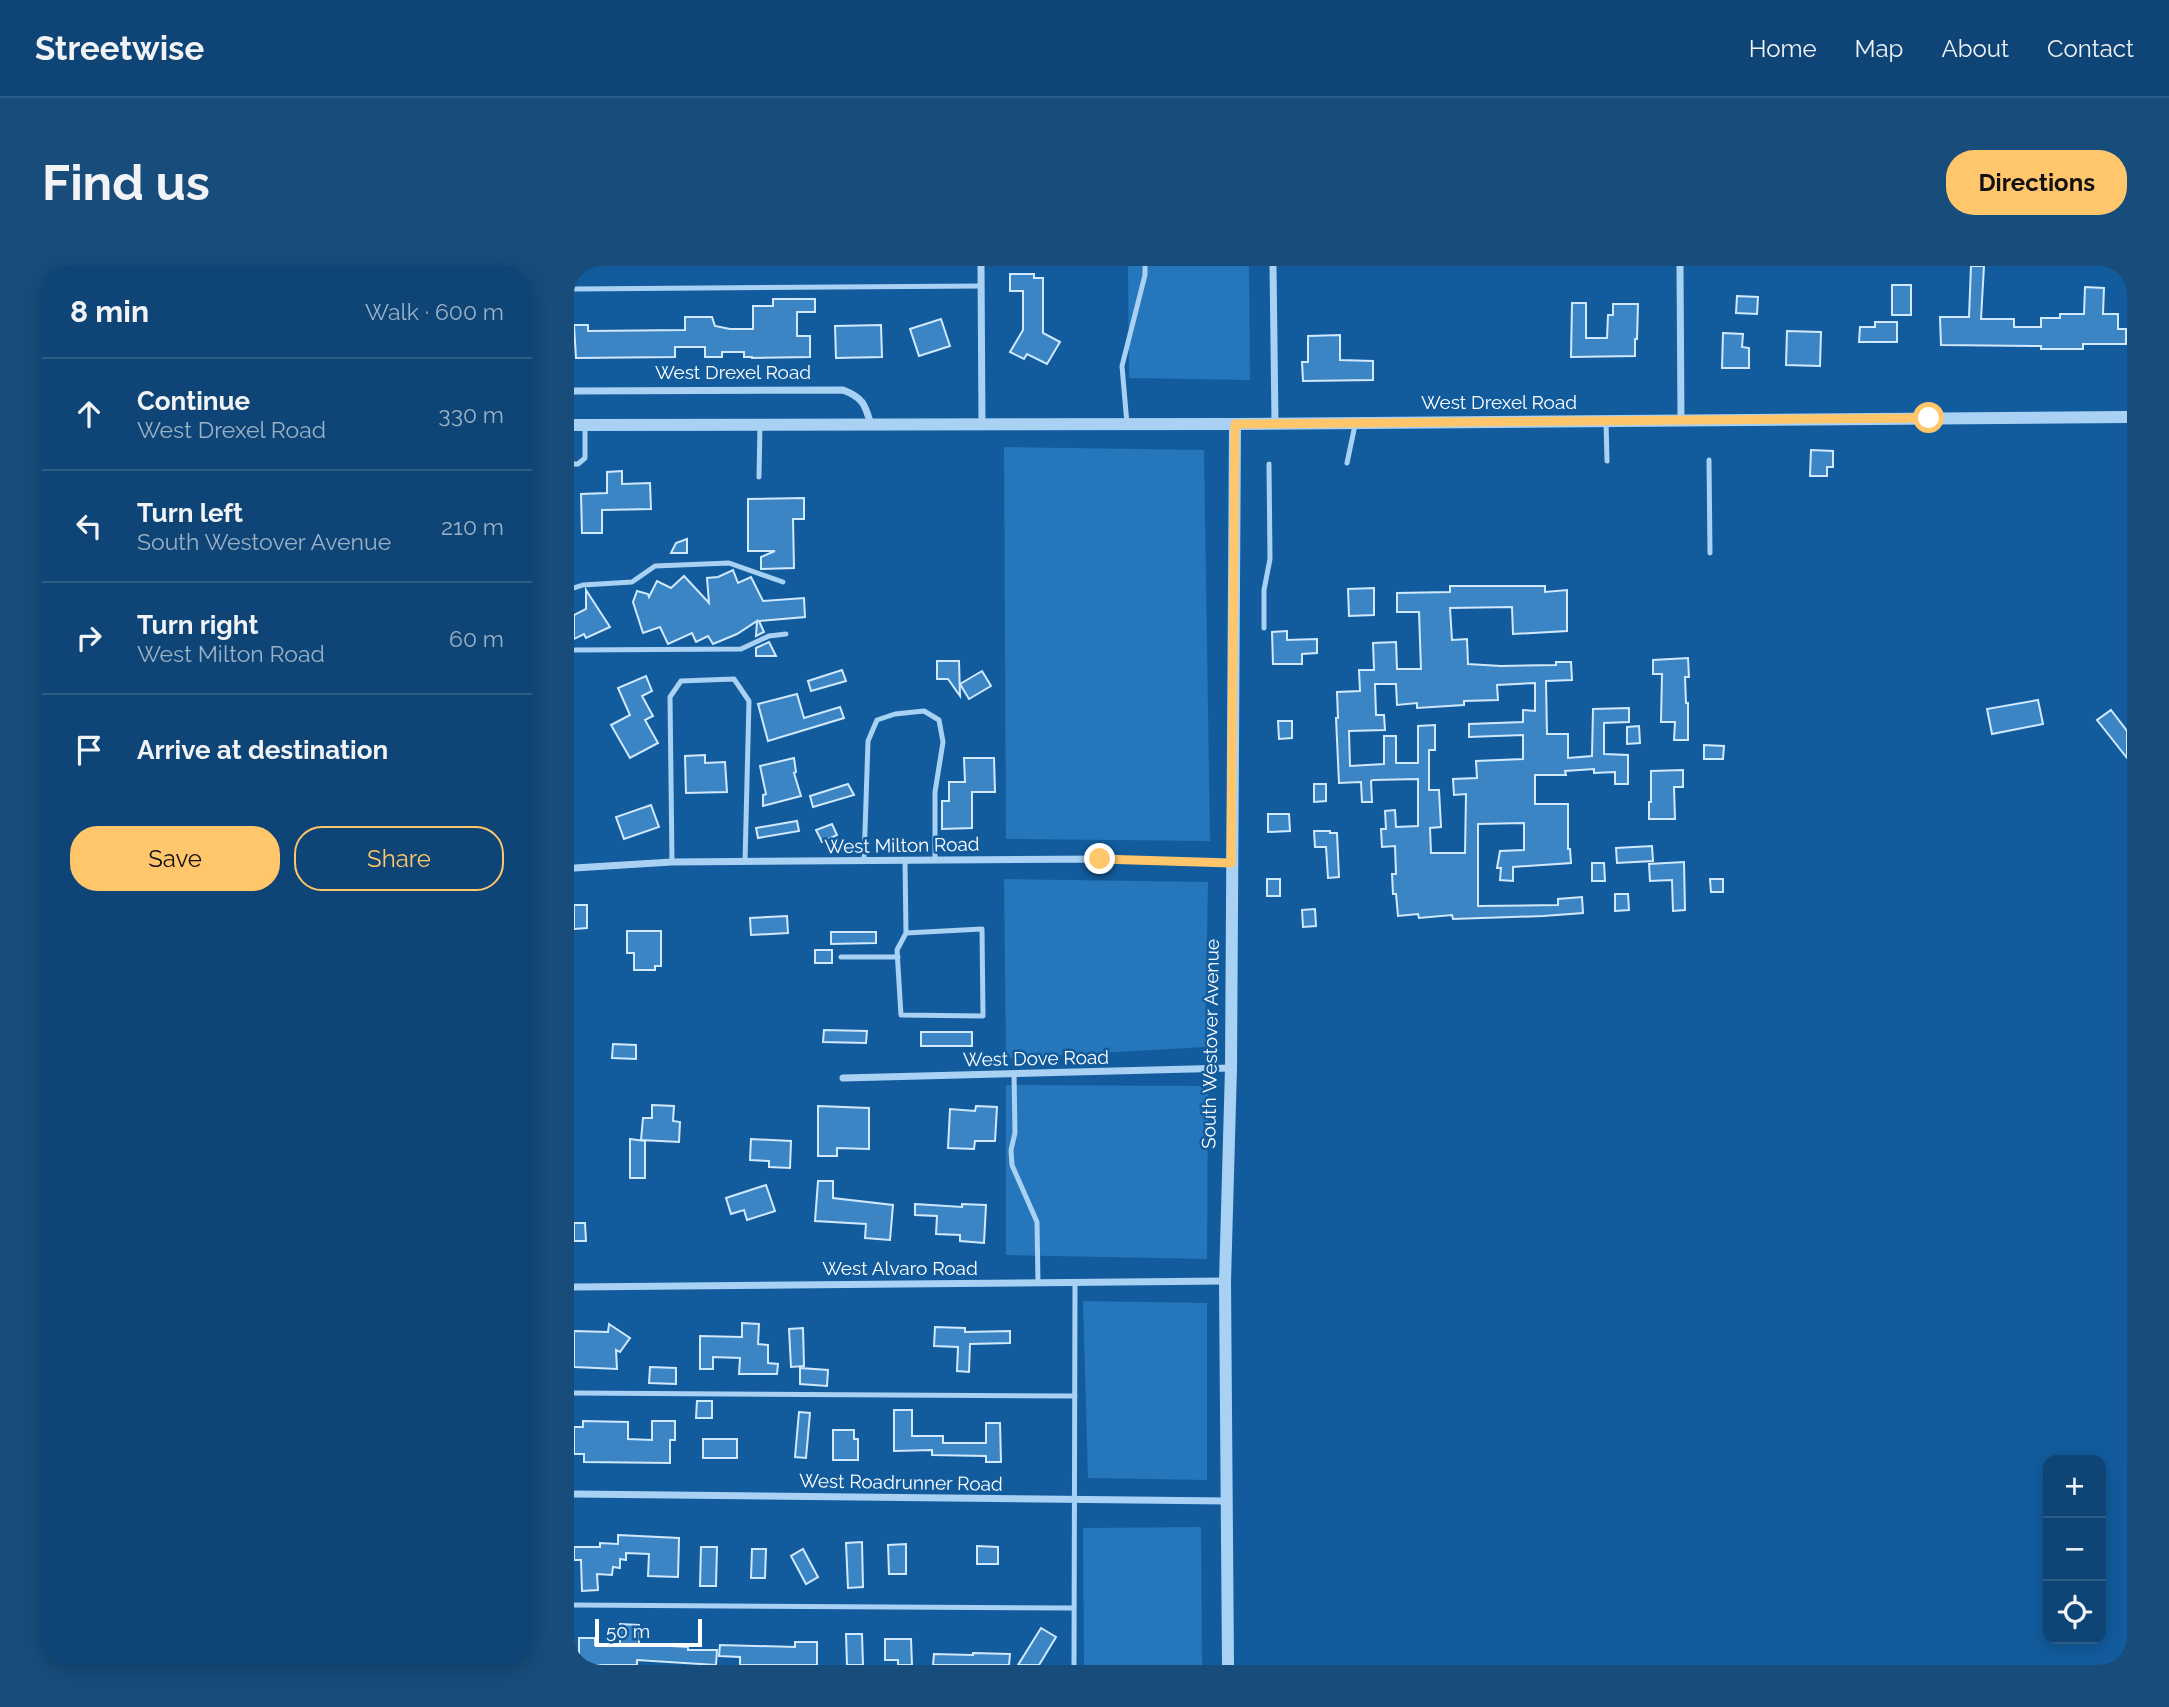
<!DOCTYPE html>
<html lang="en">
<head>
<meta charset="utf-8">
<style>
	body { margin:0; font-family:Raleway,sans-serif; background:#174c7b; color:#f1f3f6 }
	.controls { position:absolute; right:21px; bottom:21px; display:grid; overflow:hidden; border-radius:14px; box-shadow:0 4px 18px #0003 }
	.controls button { width:63px; height:63px; display:grid; place-items:center; padding:0; border:0; border-bottom:2px solid #2e5d88; background:#0e4576; color:#f1f3f6; font:35px sans-serif }
	.scale { position:absolute; left:21px; bottom:18px; width:107px; box-sizing:border-box; padding-left:7px; border:4px solid #fff; border-top:0; font-size:19px; line-height:24px; white-space:nowrap; color:#fff; -webkit-text-stroke:5px #125c9d; paint-order:stroke }
	.stop { position:absolute; width:21px; height:21px; margin:-16px; border:5px solid #ffc66b; border-radius:50%; background:#fff }
	.stop.end { background:#ffc66b; border-color:#fff; box-shadow:0 2px 7px #0008 }
	.list { margin:0; padding:0; list-style:none }
	h2 { display:flex; justify-content:space-between; align-items:center; height:91px; margin:0; padding:0 28px; font-size:30px }
	h2 small { font-size:23px; font-weight:400; color:#9bb1c5 }
	.list li { display:grid; grid-template-columns:46px 1fr auto; gap:21px; align-items:center; box-sizing:border-box; height:112px; padding:0 28px; border-top:2px solid #2e5d88 }
	.list b { display:block; font-size:26px; white-space:nowrap }
	.list p { margin:0; font-size:23px; white-space:nowrap; color:#9bb1c5 }
	.list em { font-size:23px; font-style:normal; color:#9bb1c5 }
	.actions { display:flex; gap:14px; padding:21px 28px }
	.actions a { flex:1; padding:16px 0; border:2px solid #ffc66b; border-radius:28px; text-align:center; font-size:24px; color:#ffc66b }
	.actions .main { background:#ffc66b; color:#111 }
	.icon { flex:none; width:38px; height:38px; fill:none; stroke:currentColor; stroke-width:2; stroke-linecap:round; stroke-linejoin:round }
	.map { position:relative; flex:none; width:1553px; height:1399px; overflow:hidden; border-radius:28px }
	header { display:flex; align-items:center; gap:42px; box-sizing:border-box; height:98px; padding:0 35px; background:#0e4576; border-bottom:2px solid #2e5d88 }
	header strong { font-size:33px }
	nav { display:flex; gap:38px; margin-inline-start:auto; font-size:24px }
	.intro { display:flex; align-items:center; justify-content:space-between; box-sizing:border-box; height:168px; padding:0 42px }
	h1 { margin:0; font-size:49px }
	.button { padding:18px 32px; border-radius:28px; background:#ffc66b; color:#111; font-size:24px; font-weight:700 }
	main { display:flex; gap:42px; padding:0 42px }
	aside { flex:1; background:#0e4576; border-radius:28px; box-shadow:0 4px 18px #0003 }
	.map>svg:first-child { display:block }
	.green { fill:#2576bb }
	.building { fill:#3c85c4; stroke:#d1e9fe; stroke-width:2; fill-rule:evenodd }
	.lines { fill:none; stroke-linecap:round; stroke-linejoin:round }
	.service { stroke:#a8d1f4; stroke-width:5 }
	.minor { stroke:#a8d1f4; stroke-width:7 }
	.tertiary { stroke:#a8d1f4; stroke-width:12 }
	.route { stroke:#ffc66b; stroke-width:9 }
	.labels { text-anchor:middle; dominant-baseline:central; stroke-width:5; stroke-linejoin:round; paint-order:stroke }
	.street-label { font-size:19px; fill:#fff; stroke:#125c9d }
</style>
</head>
<body>
<header>
<strong>Streetwise</strong>
<nav><a>Home</a><a>Map</a><a>About</a><a>Contact</a></nav>
</header>
<div class="intro"><h1>Find us</h1><a class="button">Directions</a></div>
<main>
<aside>
<h2>8 min<small>Walk · 600 m</small></h2>
<ul class="list">
<li><svg class="icon" aria-label="ahead" viewBox="0 0 24 24"><path d="M12 20V5M6 11l6-6 6 6"/></svg><div><b>Continue</b><p>West Drexel Road</p></div><em>330 m</em></li>
<li><svg class="icon" aria-label="left" viewBox="0 0 24 24"><path d="M17 20v-9H6M10 6l-5 5 5 5"/></svg><div><b>Turn left</b><p>South Westover Avenue</p></div><em>210 m</em></li>
<li><svg class="icon" aria-label="right" viewBox="0 0 24 24"><path d="M7 20v-9h11M14 6l5 5-5 5"/></svg><div><b>Turn right</b><p>West Milton Road</p></div><em>60 m</em></li>
<li><svg class="icon" aria-label="arrive" viewBox="0 0 24 24"><path d="M6 21V4h12l-3 4 3 4H6"/></svg><div><b>Arrive at destination</b></div></li>
</ul>
<div class="actions"><a class="main">Save</a><a>Share</a></div>
</aside>
<div class="map">
<svg width="1553" height="1399" viewBox="0 0 1553 1399">
	<rect width="100%" height="100%" fill="#125c9d"/>
	<!-- green -->
	<g class="green">
		<path d="M554,0H675L676,114L555,112Z"/>
		<path d="M430,181L630,184L636,575L432,573Z"/>
		<path d="M430,613L634,616L631,781L432,792Z"/>
		<path d="M432,819L634,820L633,993L432,989Z"/>
		<path d="M509,1035L633,1037V1214L514,1212Z"/>
		<path d="M627,1261L628,1399H510L509,1262Z"/>
	</g>
	<!-- building -->
	<g class="building">
		<path d="M1397,0H1410L1407,53H1440V61H1467V52H1486V48H1510L1511,21L1530,22L1529,48H1544V63H1552V78H1509V83H1467V80L1367,79L1366,51H1395Z"/>
		<path d="M436,8H460V12H469V67L486,76L473,98L453,88L450,93L436,86L449,64V25H436Z"/>
		<rect x="1318" y="19" width="19" height="30"/>
		<path d="M1163,30L1184,31L1183,48L1162,47Z"/>
		<path d="M199,33H241V46H223V70H236V91L178,92V91H170V86H148V91H131V81H101V91L2,92L0,59H14V65L111,64V51H138L141,60L156,63H179V40H199Z"/>
		<path d="M998,37H1012V72H1033L1034,49H1039V38H1064L1063,73H1061V90L997,91Z"/>
		<path d="M367,53L376,80L345,90L336,63Z"/>
		<path d="M1301,56H1323V76H1285L1286,61H1301Z"/>
		<path d="M307,59L308,91L262,92L261,60Z"/>
		<path d="M1213,65L1247,66L1246,100L1212,99Z"/>
		<path d="M1149,67L1169,68L1168,81L1175,82V102H1148Z"/>
		<path d="M766,69V94L799,95V114L729,115L728,96H734V70Z"/>
		<path d="M1237,184L1259,185V201H1253V210H1236Z"/>
		<path d="M48,205V218L76,217L77,243L28,244V267H8L7,228L33,227V206Z"/>
		<path d="M230,232V253H219L220,302L187,303V291L201,285H174V233Z"/>
		<path d="M113,273V287H97L102,277Z"/>
		<path d="M159,304L164,317L177,311L189,335L230,332L231,351L185,355L190,366L182,370L183,355L163,368L139,378L134,370L122,376L118,367L94,378L86,361L69,367L59,336L63,325L74,328L75,331L83,315L97,322L110,310L135,337L133,312L144,311Z"/>
		<path d="M876,320H971V326L993,324V365L939,368L938,341L876,342L878,374L893,373L894,398L927,400L982,399V396H997L998,414L972,415L973,468H994V492L1018,490L1019,443L1055,442V456L1030,457V488L1054,489V518H1041V506L1020,507V503L991,505L992,509H961V538H994V583H996L997,597L939,601V615L926,614L927,602H923L926,585L950,584V557L904,558V640L984,639V633L1008,631L1009,647L969,650L879,653L878,649L845,652L844,648L824,650L822,628H819L818,608H822L821,580L808,581L807,563H812L811,545L821,544L822,561L844,560V513L799,514L797,515L798,536H788L787,516L765,517L762,452H764L763,426L786,425L785,404H800L799,377L822,376L823,403H847L845,346H823V327L876,326ZM961,417V445L949,444V456L895,458V471L949,469V493L902,495L903,512L879,513L880,529L892,528L891,587H857L856,562L867,561L865,524H855V484H861V459L844,460V497H822V470H810V498L776,500L775,465L811,464L810,449H802L801,418H822L823,439L843,437V442L890,439V435L924,434L923,419Z"/>
		<path d="M800,322V349L775,350L774,323Z"/>
		<path d="M12,324L36,361L12,372L10,368L0,373V349L12,343Z"/>
		<path d="M713,365V374L743,373V387L728,388V398H699L698,366Z"/>
		<path d="M195,376L202,390H182V382Z"/>
		<path d="M1114,392L1115,411H1111L1112,437H1114V474H1100L1101,456H1087L1088,408H1079V394Z"/>
		<path d="M363,395H385L386,430L374,413H363Z"/>
		<path d="M268,404L272,415L237,425L234,415Z"/>
		<path d="M408,405L417,420L395,433L386,418Z"/>
		<path d="M72,410L78,425L68,430L79,450L71,454L84,477L56,492L37,459L56,449L44,422Z"/>
		<path d="M223,428L230,452L266,441L270,452L194,475L184,438Z"/>
		<path d="M1464,434L1469,458L1418,468L1413,443Z"/>
		<path d="M1537,444L1553,465V492L1523,454Z"/>
		<path d="M704,455H718V472L705,473Z"/>
		<path d="M1065,460L1066,477L1053,478V461Z"/>
		<path d="M1130,479L1150,480L1149,493H1130Z"/>
		<path d="M131,489V497L151,496L153,526L112,527L111,490Z"/>
		<path d="M220,492L222,506L220,507L227,530L189,540V529L192,528L186,500Z"/>
		<path d="M390,492H420L421,526H398V562L368,563V535H375V516H391Z"/>
		<path d="M1109,504V521H1100L1101,553H1075V536H1077V505Z"/>
		<path d="M274,518L280,529L239,541L236,530Z"/>
		<path d="M740,518H752V535L740,536Z"/>
		<path d="M77,539L85,561L50,573L42,551Z"/>
		<path d="M694,548H715L716,565L694,566Z"/>
		<path d="M223,555L225,565L184,572L182,562Z"/>
		<path d="M258,558L263,569L248,576L242,564Z"/>
		<path d="M740,565H756V567H763L765,611L754,612L752,581H741Z"/>
		<path d="M1078,580L1079,595L1043,597L1042,582Z"/>
		<path d="M1110,596L1111,644L1099,645L1098,614L1076,615L1075,598Z"/>
		<path d="M1018,597H1030L1031,615H1018Z"/>
		<rect x="693" y="613" width="13" height="17"/>
		<path d="M1136,613H1149V626H1137Z"/>
		<path d="M1041,628H1054L1055,644L1041,645Z"/>
		<path d="M0,639H13V662L0,663Z"/>
		<path d="M741,643L742,660L729,661L728,644Z"/>
		<path d="M213,650L214,667L177,669L176,652Z"/>
		<path d="M53,665H87V700H81V704H60V687H53Z"/>
		<path d="M257,666H302V677L257,678Z"/>
		<rect x="241" y="684" width="17" height="13"/>
		<path d="M250,764L293,765L292,777L249,776Z"/>
		<rect x="347" y="766" width="51" height="14"/>
		<path d="M39,778L62,779V793L38,792Z"/>
		<path d="M78,839L100,840L99,855L106,856L105,876L67,874L69,852H78Z"/>
		<path d="M244,840L295,842V883L263,882V890H244Z"/>
		<path d="M402,840L423,841L421,875H401L400,883L374,882L376,843L401,845Z"/>
		<path d="M56,873L71,875V912H56Z"/>
		<path d="M177,873L217,875L216,902L195,901V895L176,894Z"/>
		<path d="M244,915H259V932L319,939L316,974L291,972L292,958L241,955Z"/>
		<path d="M192,919L201,945L173,954L170,944L157,948L152,932Z"/>
		<path d="M341,938L388,941V938L412,939L410,977L386,975V969L362,968L363,950L341,949Z"/>
		<path d="M0,957H11L12,975H0Z"/>
		<path d="M168,1057L185,1058L184,1078L194,1079V1097L204,1098L203,1108H165L166,1092L139,1091V1103H126V1070L168,1071Z"/>
		<path d="M35,1058L56,1072L46,1086L42,1084L43,1103L0,1101V1065L34,1066Z"/>
		<path d="M361,1061L391,1062V1066L436,1065V1077L396,1078L395,1106L383,1105L384,1081L360,1080Z"/>
		<path d="M229,1062L230,1100L217,1101L215,1063Z"/>
		<path d="M76,1101L102,1102V1118L75,1117Z"/>
		<path d="M226,1102L254,1104L253,1120L226,1118Z"/>
		<path d="M123,1135H138V1152H122Z"/>
		<path d="M320,1144H338V1170H369V1177H412V1157H426L427,1196H412V1190L358,1189V1184L320,1185Z"/>
		<path d="M225,1146L236,1147L232,1192L221,1191Z"/>
		<path d="M9,1155L54,1156V1173L78,1174V1155H101V1174H96V1197L10,1196V1188H0V1161H9Z"/>
		<path d="M259,1164H280V1173H284V1194H259Z"/>
		<rect x="129" y="1173" width="34" height="19"/>
		<path d="M44,1269L105,1272L104,1311L74,1310L75,1288L52,1287V1294L46,1293V1302L39,1301L38,1309L23,1308L24,1324L8,1325L7,1294H0V1281H26V1277L44,1278Z"/>
		<path d="M288,1276L289,1321L274,1322L272,1277Z"/>
		<path d="M332,1278V1308H315L314,1279Z"/>
		<path d="M403,1280L424,1281V1298H403Z"/>
		<path d="M127,1281H143L142,1320H126Z"/>
		<path d="M178,1283H192L191,1312H177Z"/>
		<path d="M229,1283L244,1311L232,1318L217,1290Z"/>
		<path d="M46,1358L65,1359V1378L114,1381V1384H143L142,1399L63,1394V1399H5V1372H21V1379H46Z"/>
		<path d="M467,1362L482,1371L465,1399H444Z"/>
		<path d="M272,1368H288L289,1399H273Z"/>
		<path d="M311,1373H337L338,1399H324V1394H311Z"/>
		<path d="M221,1376H243V1399H166V1391L145,1390L146,1379L221,1381Z"/>
		<path d="M399,1387L436,1388L435,1399H359L360,1388L399,1389Z"/>
	</g>
	<g class="lines">
		<!-- service -->
		<g class="service">
			<path d="M0,23L407,20"/>
			<path d="M1032,154L1033,195"/>
			<path d="M553,158L548,100L571,9V0"/>
			<path d="M1135,194L1136,287"/>
			<path d="M773,197L781,159"/>
			<path d="M0,198H4L11,192V160"/>
			<path d="M185,211L186,159"/>
			<path d="M0,322L9,319L58,316L81,300L155,297L209,316"/>
			<path d="M690,362V324L696,293L695,198"/>
			<path d="M0,384L167,383L195,370L212,368"/>
			<path d="M290,595L294,475L303,454L321,448L350,445L365,454L369,476L361,526V594"/>
			<path d="M331,595L332,667L323,684L327,749L409,750L408,663L332,667"/>
			<path d="M98,596L96,431L107,415L160,413L175,435L171,596"/>
			<path d="M267,691H324"/>
			<path d="M440,808L441,867L437,884L438,899L463,956L464,1017"/>
			<path d="M0,1127L501,1130"/>
			<path d="M0,1339L500,1342"/>
			<path d="M500,1399L501,1017"/>
		</g>
		<!-- minor -->
		<g class="minor">
			<path d="M407,0L408,159"/>
			<path d="M699,0L701,157"/>
			<path d="M1106,0L1107,154"/>
			<path d="M0,125L269,124C290,132 291,139 297,159"/>
			<path d="M0,602L98,596L526,593L657,597"/>
			<path d="M269,812L657,802"/>
			<path d="M0,1021L651,1015"/>
			<path d="M0,1228L653,1235"/>
		</g>
		<!-- tertiary -->
		<g class="tertiary">
			<path d="M0,159L661,158L1553,151"/>
			<path d="M654,1399L651,1015L657,802L661,158"/>
		</g>
	</g>
	<g class="lines">
		<!-- route -->
		<path class="route" d="M526,593L657,597L661,158L1355,152"/>
	</g>
	<g class="labels">
		<!-- street labels -->
		<g class="street-label">
			<text x="159" y="106">West Drexel Road</text>
			<text x="925" y="136">West Drexel Road</text>
			<text transform="translate(328 579) rotate(-1)">West Milton Road</text>
			<text transform="translate(636 778) rotate(-89)">South Westover Avenue</text>
			<text transform="translate(462 792) rotate(-1)">West Dove Road</text>
			<text x="326" y="1002">West Alvaro Road</text>
			<text transform="translate(327 1216) rotate(1)">West Roadrunner Road</text>
		</g>
	</g>
</svg>
<div class="controls">
<button>+</button>
<button>−</button>
<button><svg class="icon" aria-label="locate" viewBox="0 0 24 24"><circle cx="12" cy="12" r="6"/><path d="M12 2v4M12 18v4M2 12h4M18 12h4"/></svg></button>
</div>
<div class="scale">50 m</div>
<div class="stop" style="left:1355px;top:152px"></div>
<div class="stop end" style="left:526px;top:593px"></div>
</div>
</main>
</body>
</html>
